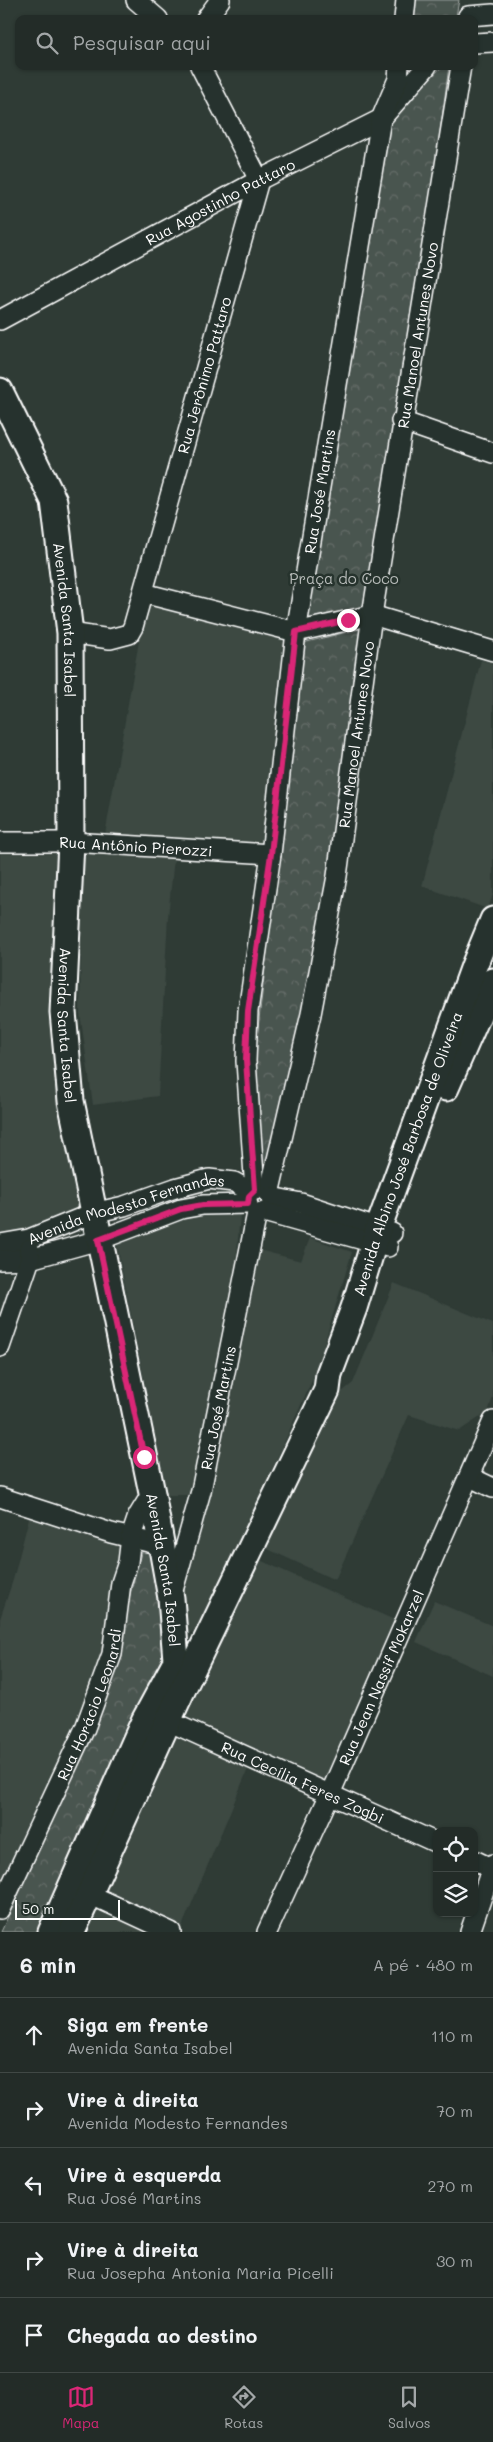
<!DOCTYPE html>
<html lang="pt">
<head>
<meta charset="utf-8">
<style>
	body { margin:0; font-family:Mali,sans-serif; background:#2f3834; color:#f1f3f6 }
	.controls { position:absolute; right:15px; bottom:15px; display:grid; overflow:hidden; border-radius:10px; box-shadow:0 1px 4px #0004 }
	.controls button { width:45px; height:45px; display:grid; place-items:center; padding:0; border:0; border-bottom:1px solid #404845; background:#232c28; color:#f1f3f6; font:25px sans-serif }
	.scale { position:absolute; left:15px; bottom:12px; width:105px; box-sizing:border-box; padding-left:5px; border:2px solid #fff; border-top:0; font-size:14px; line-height:18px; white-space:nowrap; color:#fff; -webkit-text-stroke:4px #26332d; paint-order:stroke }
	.stop { position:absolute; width:15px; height:15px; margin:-11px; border:4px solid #db2777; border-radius:50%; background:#fff }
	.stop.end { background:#db2777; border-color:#fff; box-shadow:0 1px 5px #0008 }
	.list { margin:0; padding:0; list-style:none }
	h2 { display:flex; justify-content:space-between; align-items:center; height:65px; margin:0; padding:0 20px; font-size:21px }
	h2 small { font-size:16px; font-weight:400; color:#a3a7a8 }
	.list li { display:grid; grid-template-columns:32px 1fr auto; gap:15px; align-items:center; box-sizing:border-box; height:75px; padding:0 20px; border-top:1px solid #404845 }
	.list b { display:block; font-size:19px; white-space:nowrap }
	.list p { margin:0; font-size:16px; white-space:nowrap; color:#a3a7a8 }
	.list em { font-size:16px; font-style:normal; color:#a3a7a8 }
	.icon { flex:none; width:28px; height:28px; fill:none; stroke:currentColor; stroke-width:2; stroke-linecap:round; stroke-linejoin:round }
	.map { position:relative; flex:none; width:493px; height:1932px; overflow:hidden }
	.search { position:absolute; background:#232c28; box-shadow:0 1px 4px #0004; left:15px; right:15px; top:15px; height:55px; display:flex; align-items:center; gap:12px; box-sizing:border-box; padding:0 18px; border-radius:10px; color:#a3a7a8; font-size:19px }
	.sheet { height:440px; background:#232c28 }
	nav { display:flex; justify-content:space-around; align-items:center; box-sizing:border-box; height:70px; border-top:1px solid #404845; background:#232c28; font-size:14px; color:#a3a7a8 }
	nav a { display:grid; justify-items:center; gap:2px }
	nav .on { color:#db2777 }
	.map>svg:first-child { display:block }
	.built { fill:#3c4842 }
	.park { fill:url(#park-crowns); stroke:#a4aaa7 }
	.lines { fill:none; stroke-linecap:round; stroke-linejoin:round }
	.minor-casing { stroke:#fff; stroke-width:22 }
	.major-casing { stroke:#fff; stroke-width:29 }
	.minor { stroke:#26332d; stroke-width:19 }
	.major { stroke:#26332d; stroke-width:25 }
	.route { stroke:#db2777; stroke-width:6 }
	.labels { text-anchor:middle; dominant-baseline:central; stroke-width:5; stroke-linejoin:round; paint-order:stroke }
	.street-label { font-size:15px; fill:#fff; stroke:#26332d }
	.park-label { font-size:15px; fill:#b7bbb9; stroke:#26332d }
</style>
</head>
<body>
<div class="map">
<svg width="493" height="1932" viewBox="0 0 493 1932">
	<defs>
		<pattern id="park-crowns" width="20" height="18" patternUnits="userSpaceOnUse" patternTransform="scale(1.25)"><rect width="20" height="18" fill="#4a544f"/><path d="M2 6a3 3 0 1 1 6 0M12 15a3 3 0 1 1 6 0" fill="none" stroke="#656e69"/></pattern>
	</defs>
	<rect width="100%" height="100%" fill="#2f3b35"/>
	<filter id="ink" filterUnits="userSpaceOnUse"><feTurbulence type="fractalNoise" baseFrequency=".02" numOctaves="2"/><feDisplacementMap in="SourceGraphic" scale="10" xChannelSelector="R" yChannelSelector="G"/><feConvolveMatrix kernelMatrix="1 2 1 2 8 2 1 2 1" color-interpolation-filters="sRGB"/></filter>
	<g filter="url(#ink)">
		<!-- built -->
		<g class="built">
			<path d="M146,601L285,637L263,845L105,835Z"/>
			<path d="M481,660L493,663V894L488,909L422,886Z"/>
			<path d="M64,848L57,1005L89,1209L38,1228L0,1233V850Z"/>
			<path d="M82,851L174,858L168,917L158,1096L93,1105L80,1013Z"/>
			<path d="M240,1214L234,1290L199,1495H167L116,1240L182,1216Z"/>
			<path d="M310,1238L352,1252L315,1374L203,1623L184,1638L179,1587L208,1501L259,1250L301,1261Z"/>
			<path d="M394,1283L493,1324V1397L488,1412L459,1431L409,1415L335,1580L261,1546L333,1399L353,1383Z"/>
			<path d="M30,1514L121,1546L104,1652L79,1725L0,1890V1619L13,1580Z"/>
			<path d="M253,1557L399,1622L327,1786L179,1717Z"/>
			<path d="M434,1601L493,1626V1676L416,1642Z"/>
			<path d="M170,1732L248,1769L181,1929L96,1893Z"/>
			<path d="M91,1905L151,1932H77Z"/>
		</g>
		<!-- park -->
		<g class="park">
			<path d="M415,0H459L456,16L453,19H412Z"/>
			<path d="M443,66H449L401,421L372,615L302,627L384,121Z"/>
			<path d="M363,628L340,807L305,1015L269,1183L259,1182L255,1054L303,643Z"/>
			<path d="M149,1547L157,1552L167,1635L161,1668L42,1932H1L95,1726L119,1663L122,1625L141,1553Z"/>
		</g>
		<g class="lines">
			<defs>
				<g id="minor">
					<path d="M136,0L158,19"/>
					<path d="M468,16L493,14"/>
					<path d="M206,19L220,0"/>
					<path d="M404,19L406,0"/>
					<path d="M474,43L493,42"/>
					<path id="s1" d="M0,320L259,180L381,119L427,66"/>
					<path d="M401,421L493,453"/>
					<path d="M143,593L296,632L372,615L493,651"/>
					<path id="s2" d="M70,633L110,639L129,634L133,627L259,180L200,66"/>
					<path id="s3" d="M0,842H71L271,854"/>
					<path id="s4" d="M255,1190L246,1061L248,1011L271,854L296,632L381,119L398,79L399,66"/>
					<path id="s5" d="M269,1194L311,1014L337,876L372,615L461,66"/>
					<path d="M271,1197L301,1203L392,1233"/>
					<path d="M264,1212L388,1247"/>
					<path id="s6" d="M0,1244L29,1239L93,1213L124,1206L175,1188L209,1179L234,1182L251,1192"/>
					<path d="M0,1260L30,1259L99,1240L181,1209L203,1205L248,1204"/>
					<path d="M0,1347L30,1259L29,1249"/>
					<path d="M470,1477L493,1488"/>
					<path d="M0,1497L111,1533L161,1545"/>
					<path id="s7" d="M172,1594L201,1491L257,1213"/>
					<path id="s8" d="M168,1721L437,1843"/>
					<path d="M474,1860L493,1869"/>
					<path d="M89,1894L171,1932"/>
					<path id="s9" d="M0,1909L85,1728L112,1654L121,1583L128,1562L131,1537L138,1516L152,1493"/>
					<path id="s10" d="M267,1932L330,1794L493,1421"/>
					<path d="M470,1932L493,1864"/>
				</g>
				<g id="major">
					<path id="s11" d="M0,391L54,501L70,633L71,842L63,1012L71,1101L152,1493L171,1598L179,1697"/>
					<path d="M446,1088L493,981"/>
					<path d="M51,1932L144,1721L177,1660"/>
					<path id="s12" d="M72,1932L179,1697L327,1390L329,1374L354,1308L378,1229L474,966L493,920"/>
				</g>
			</defs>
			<!-- minor casing -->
			<use href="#minor" class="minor-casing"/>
			<!-- major casing -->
			<use href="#major" class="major-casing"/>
			<!-- minor -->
			<use href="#minor" class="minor"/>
			<!-- major -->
			<use href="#major" class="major"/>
		</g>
	</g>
	<g class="lines" filter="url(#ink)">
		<!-- route -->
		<path class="route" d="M144,1457L98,1240L181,1209L203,1205L248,1204L249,1196L255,1190L246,1060L248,1011L271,854L296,632L348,620"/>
	</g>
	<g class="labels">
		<!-- street labels -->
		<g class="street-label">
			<text stroke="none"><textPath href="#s1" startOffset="250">Rua Agostinho Pattaro</textPath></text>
			<text stroke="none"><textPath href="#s5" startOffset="872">Rua Manoel Antunes Novo</textPath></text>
			<text stroke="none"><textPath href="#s2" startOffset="330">Rua Jerônimo Pattaro</textPath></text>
			<text stroke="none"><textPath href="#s4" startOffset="704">Rua José Martins</textPath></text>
			<text stroke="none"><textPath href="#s11" startOffset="242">Avenida Santa Isabel</textPath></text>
			<text stroke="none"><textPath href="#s5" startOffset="468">Rua Manoel Antunes Novo</textPath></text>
			<text stroke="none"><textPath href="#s3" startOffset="136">Rua Antônio Pierozzi</textPath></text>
			<text stroke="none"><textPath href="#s11" startOffset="648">Avenida Santa Isabel</textPath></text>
			<text stroke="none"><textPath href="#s12" startOffset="849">Avenida Albino José Barbosa de Oliveira</textPath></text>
			<text stroke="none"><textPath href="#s6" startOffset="132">Avenida Modesto Fernandes</textPath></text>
			<text stroke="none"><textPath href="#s7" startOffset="192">Rua José Martins</textPath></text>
			<text stroke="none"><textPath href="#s11" startOffset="1202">Avenida Santa Isabel</textPath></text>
			<text stroke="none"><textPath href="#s10" startOffset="279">Rua Jean Nassif Mokarzel</textPath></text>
			<text stroke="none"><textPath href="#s9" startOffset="224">Rua Horácio Leonardi</textPath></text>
			<text stroke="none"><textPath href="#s8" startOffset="148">Rua Cecília Feres Zogbi</textPath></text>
		</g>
		<!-- park labels -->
		<g class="park-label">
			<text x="344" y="578">Praça do Coco</text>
		</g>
	</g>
</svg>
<div class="controls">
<button><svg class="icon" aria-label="locate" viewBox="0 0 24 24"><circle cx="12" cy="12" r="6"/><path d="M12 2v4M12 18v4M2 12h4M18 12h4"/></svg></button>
<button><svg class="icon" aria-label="layers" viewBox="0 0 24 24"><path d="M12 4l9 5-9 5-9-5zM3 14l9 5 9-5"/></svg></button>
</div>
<div class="scale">50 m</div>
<div class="stop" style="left:144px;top:1457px"></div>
<div class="stop end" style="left:348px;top:620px"></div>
<div class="search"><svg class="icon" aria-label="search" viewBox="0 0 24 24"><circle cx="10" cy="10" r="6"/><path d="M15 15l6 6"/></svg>Pesquisar aqui</div>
</div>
<section class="sheet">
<h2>6 min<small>A pé · 480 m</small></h2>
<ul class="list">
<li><svg class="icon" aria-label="ahead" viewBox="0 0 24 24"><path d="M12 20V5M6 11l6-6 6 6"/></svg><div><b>Siga em frente</b><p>Avenida Santa Isabel</p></div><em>110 m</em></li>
<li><svg class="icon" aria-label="right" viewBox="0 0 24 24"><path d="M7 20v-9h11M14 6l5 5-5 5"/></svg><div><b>Vire à direita</b><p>Avenida Modesto Fernandes</p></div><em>70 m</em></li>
<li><svg class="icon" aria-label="left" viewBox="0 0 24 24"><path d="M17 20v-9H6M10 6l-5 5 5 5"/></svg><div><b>Vire à esquerda</b><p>Rua José Martins</p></div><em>270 m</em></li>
<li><svg class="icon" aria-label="right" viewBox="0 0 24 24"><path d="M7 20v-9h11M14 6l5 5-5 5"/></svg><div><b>Vire à direita</b><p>Rua Josepha Antonia Maria Picelli</p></div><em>30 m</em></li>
<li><svg class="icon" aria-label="arrive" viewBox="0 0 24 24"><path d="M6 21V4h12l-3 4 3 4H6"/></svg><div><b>Chegada ao destino</b></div></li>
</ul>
</section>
<nav>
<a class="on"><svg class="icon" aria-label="map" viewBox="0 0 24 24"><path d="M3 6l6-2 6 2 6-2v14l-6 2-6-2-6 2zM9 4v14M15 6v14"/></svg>Mapa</a>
<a><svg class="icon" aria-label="directions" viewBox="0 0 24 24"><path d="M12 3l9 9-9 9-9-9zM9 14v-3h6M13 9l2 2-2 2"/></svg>Rotas</a>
<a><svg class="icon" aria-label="saved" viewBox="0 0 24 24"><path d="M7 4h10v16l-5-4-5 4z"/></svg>Salvos</a>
</nav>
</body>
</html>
